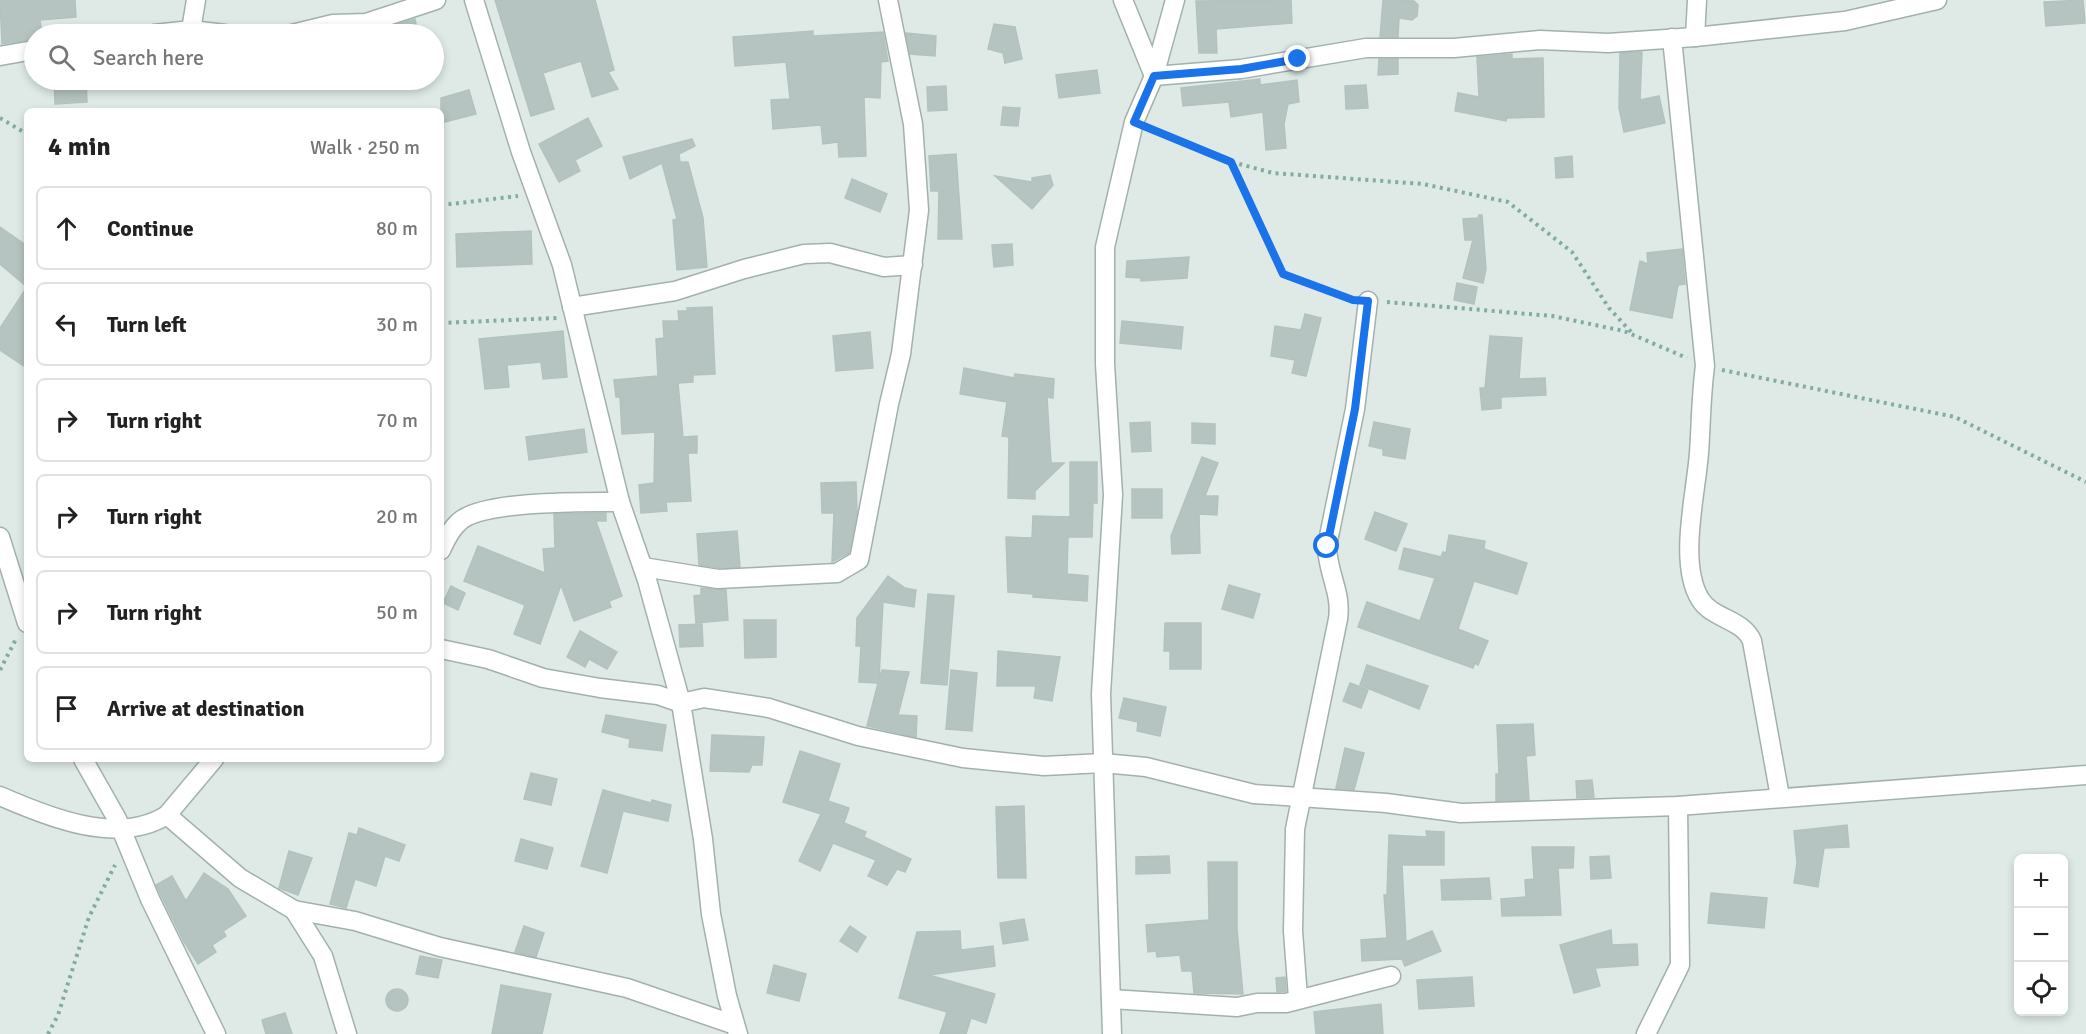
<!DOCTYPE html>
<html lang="en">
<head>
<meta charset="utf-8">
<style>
	body { margin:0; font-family:Signika,sans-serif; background:#f2f2f2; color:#222 }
	.controls { position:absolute; right:18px; bottom:18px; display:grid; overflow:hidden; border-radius:9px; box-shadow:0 3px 9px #0003 }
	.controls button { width:54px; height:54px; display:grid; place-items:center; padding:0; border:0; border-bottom:2px solid #e0e0e0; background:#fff; color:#222; font:30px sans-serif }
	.stop { position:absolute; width:18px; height:18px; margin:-14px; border:4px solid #1a73e8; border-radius:50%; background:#fff }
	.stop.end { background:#1a73e8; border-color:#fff; box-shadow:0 2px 6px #0008 }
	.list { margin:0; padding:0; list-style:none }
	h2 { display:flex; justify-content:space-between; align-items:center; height:78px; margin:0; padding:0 24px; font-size:26px }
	h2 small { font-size:20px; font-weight:400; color:#767676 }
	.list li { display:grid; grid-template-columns:39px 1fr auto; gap:18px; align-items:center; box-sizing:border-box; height:84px; margin:0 12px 12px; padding:0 12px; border:2px solid #e0e0e0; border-radius:9px }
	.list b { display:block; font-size:22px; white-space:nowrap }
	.list em { font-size:20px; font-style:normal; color:#767676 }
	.icon { flex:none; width:33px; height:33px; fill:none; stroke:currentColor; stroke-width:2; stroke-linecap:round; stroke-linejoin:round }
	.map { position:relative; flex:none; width:2086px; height:1034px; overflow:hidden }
	.search { position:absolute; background:#fff; box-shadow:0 3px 9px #0003; left:24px; top:24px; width:420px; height:66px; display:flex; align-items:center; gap:15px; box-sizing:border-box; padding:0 21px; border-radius:33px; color:#767676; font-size:22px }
	.panel { position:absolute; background:#fff; box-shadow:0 3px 9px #0003; left:24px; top:108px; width:420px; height:654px; border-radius:9px }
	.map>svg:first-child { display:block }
	.building { fill:#b5c4c0; stroke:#b2c3be; stroke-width:1.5 }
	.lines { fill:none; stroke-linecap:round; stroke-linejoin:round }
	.street-casing { stroke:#a2b1ad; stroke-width:21 }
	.path { stroke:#81aca4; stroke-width:4; stroke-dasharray:3 4.5; stroke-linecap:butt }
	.street { stroke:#fff; stroke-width:18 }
	.route { stroke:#1a73e8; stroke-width:8 }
</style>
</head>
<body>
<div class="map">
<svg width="2086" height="1034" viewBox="0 0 2086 1034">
	<rect width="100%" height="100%" fill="#dfeae6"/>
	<!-- building -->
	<g class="building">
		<path d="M0,0H75L76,17L40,20L42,34H34V39L2,44Z"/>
		<path d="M495,0H595L614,70L608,72L618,89L592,97L581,61L543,73L554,109L531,116Z"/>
		<path d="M1291,0L1292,23L1216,29L1217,53H1199L1196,1Z"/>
		<path d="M1383,0L1414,1L1418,5L1417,16L1412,20L1399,18L1398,37H1380Z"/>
		<path d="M2083,0L2085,23L2046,26L2044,2Z"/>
		<path d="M415,19L418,34H400L398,24Z"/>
		<path d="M994,24L1015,27L1022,59L1005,63L1003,53L988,49Z"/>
		<path d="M813,31V36L883,32L888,61L881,62L880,98L864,97L866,156L839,157L838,142L823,144L821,125L773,129L771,100L790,99L786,62L735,66L733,37Z"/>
		<path d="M906,33L936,36L935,56L910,54Z"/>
		<path d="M1642,52L1640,100L1659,96L1665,123L1624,132L1619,108L1620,53Z"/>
		<path d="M1512,54V59L1543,58L1544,117L1507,118L1506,121L1455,111L1458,93L1479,97L1477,57Z"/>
		<path d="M1379,59H1398V74L1378,75Z"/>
		<path d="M1097,70L1100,93L1059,98L1056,75Z"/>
		<path d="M1260,79V85L1297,80L1299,102L1288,104L1284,124L1286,148L1266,150L1263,112L1231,117L1229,102L1183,106L1181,88Z"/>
		<path d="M54,80H86L87,102L55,104Z"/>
		<path d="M1366,85L1368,108L1346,109L1345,86Z"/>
		<path d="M946,86L947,110L928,111L927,87Z"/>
		<path d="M469,90L476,114L441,123V98Z"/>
		<path d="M1003,107L1020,108L1018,126L1001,125Z"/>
		<path d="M588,118L602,146L575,160L580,171L559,182L539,144Z"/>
		<path d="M692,139L695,146L679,154L680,162H688L703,218L707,267L677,270L673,220L677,219L662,163L630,179L623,157Z"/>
		<path d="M956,154L962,239H938L939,191H931L929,156Z"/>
		<path d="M1572,156L1573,177L1556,178L1555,158Z"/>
		<path d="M1050,175L1053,185L1032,209L995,176L1032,182V178Z"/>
		<path d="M852,179L887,194L880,212L845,198Z"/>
		<path d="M1479,215H1482L1486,269L1483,283L1463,278L1473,240H1465L1463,219L1478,218Z"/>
		<path d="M0,227L27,246V287L0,264Z"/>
		<path d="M531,231L532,264L457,267L456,234Z"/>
		<path d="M1012,244L1013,265L994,267L992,245Z"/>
		<path d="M1682,249L1685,284L1678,285L1672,318L1630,310L1640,261L1648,264L1647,253Z"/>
		<path d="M1189,257L1187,278L1141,281V278L1126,277L1127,261Z"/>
		<path d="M1457,283L1477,287L1474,304L1454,300Z"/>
		<path d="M27,287V368L0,350V328Z"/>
		<path d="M712,307L715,374L693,375V382L678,383L683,437L697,436V453H688L691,501L666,502L667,511L641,513L639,485L654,483L655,432L622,434L620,397H616L614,380L658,376L656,339L664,338L663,321H679L678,311H687V308Z"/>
		<path d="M1305,314L1321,318L1306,376L1292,373L1295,360L1271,356L1275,326L1301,330Z"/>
		<path d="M1122,321L1183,327L1181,349L1120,343Z"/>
		<path d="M563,331L567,377L543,379L541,362L507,365L509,387L485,389L479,339Z"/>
		<path d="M870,332L873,368L836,371L833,336Z"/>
		<path d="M1490,336L1522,338L1519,379L1545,378L1546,395L1501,397V408L1482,410L1480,388H1485Z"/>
		<path d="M964,368L1014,378L1015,374L1054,379L1053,398L1047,397L1051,463H1064L1035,491V499L1008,498L1009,437L1002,436L1007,402L960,394Z"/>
		<path d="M1150,422L1151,451L1132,452L1130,423Z"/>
		<path d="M1374,422L1410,429L1405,459L1383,455V449L1369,446Z"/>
		<path d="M1192,423L1215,424V444L1192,443Z"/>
		<path d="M584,429L587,452L529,460L526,437Z"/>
		<path d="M1202,457L1218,463L1205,496H1218L1217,515L1199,514L1200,553L1172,554L1171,536Z"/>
		<path d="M1070,462H1097V503H1093L1092,537H1068L1067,574L1088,576L1087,601L1033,597V594L1008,592L1006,537L1032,538L1033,516L1070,517Z"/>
		<path d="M856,482L857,512L849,553L832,562L834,513H822L821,483Z"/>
		<rect x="1132" y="489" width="30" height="29"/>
		<path d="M1375,512L1407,524L1396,551L1365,539Z"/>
		<path d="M606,513V521H596L622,596L609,601L611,607L574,621L561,585L540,644L514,634L525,605L464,581L478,546L545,573L543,549L555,548L554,514Z"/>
		<path d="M737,531L740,567L719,568L699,565L697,534Z"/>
		<path d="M1449,535L1485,541L1484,549L1527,563L1517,594L1474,581L1458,629L1488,641L1478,665L1475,663L1473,668L1358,627L1367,602L1420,621L1435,578L1399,569L1404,548L1441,557L1443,552L1446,553Z"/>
		<path d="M888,576L905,588L916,590L914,607L883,602L879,679L882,670L909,672L898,715L917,716L916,737L867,726L878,683L859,682L861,646H856L857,618Z"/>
		<path d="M1229,585L1260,594L1253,618L1222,609Z"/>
		<path d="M451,586L465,593L458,610L443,603Z"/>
		<path d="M701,588L726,590L728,620L696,623L694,596L701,595Z"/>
		<path d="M928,594L954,596L947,685L921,683Z"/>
		<path d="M744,620H776V657L745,658Z"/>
		<path d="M1165,623H1201V669H1170V651H1164Z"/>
		<path d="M702,624L703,646L680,647L679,625Z"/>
		<path d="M580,631L617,652L607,669L589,659L585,667L567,657Z"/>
		<path d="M998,651L1060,657L1052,701L1034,698L1036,686H997Z"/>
		<path d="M1367,665L1428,686L1419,709L1360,685Z"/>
		<path d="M951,670L977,673L972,731L946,729Z"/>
		<path d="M1350,683L1368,690L1361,708L1343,701Z"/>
		<path d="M1124,698L1166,707L1160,736L1137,731L1138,722L1119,718Z"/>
		<path d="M606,715L666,725L662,751L629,747L630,739L602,732Z"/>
		<path d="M1533,724L1535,755L1526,756L1529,800L1496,801V774H1499L1497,725Z"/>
		<path d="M712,735L764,737L762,765H752L749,772L710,771Z"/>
		<path d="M1345,748L1364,753L1354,790L1336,788Z"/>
		<path d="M800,751L840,764L828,801L849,808L844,823L866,832L864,837L911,859L905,872L897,869L887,885L868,876L876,860L833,843L820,871L799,861L821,814L783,802Z"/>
		<path d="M531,773L557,779L551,805L524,799Z"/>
		<path d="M1592,780L1594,797L1577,798L1576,781Z"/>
		<path d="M603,790L651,803L652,800L671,805L668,821L623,811L607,873L581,866Z"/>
		<path d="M1024,806L1026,878H998L996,807Z"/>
		<path d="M1847,825L1849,847L1824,848L1818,887L1794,883L1797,863L1794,831Z"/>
		<path d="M359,828L405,845L399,861L385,856L376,886L355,879L346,908L330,904L349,833L357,835Z"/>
		<path d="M1426,831L1444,832V865H1402L1406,942L1432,931L1441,951L1405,966L1402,959L1362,961L1361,940L1387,938L1384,895H1387L1389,835L1427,837Z"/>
		<path d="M521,839L553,848L547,869L515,861Z"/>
		<path d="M1532,847H1574L1573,868H1558L1561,915L1502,916L1501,899L1526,897L1525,880L1534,879Z"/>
		<path d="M289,851L312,858L298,895L279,888Z"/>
		<path d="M1169,856L1170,873L1136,874V857Z"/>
		<path d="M1609,856L1611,878L1591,879L1590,857Z"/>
		<path d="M1208,862H1237V929L1243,994L1194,993L1192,971H1182L1180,955L1157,957L1156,951L1148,952L1146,925L1209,920Z"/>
		<path d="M204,873L228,889L246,916L223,931L226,936L212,945L216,952L198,964L184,942L156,885L172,876L186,901Z"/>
		<path d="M1489,878L1491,899L1442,900L1441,880Z"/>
		<path d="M1711,893L1767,898L1764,928L1708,923Z"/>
		<path d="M1024,919L1028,940L1003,944L1000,923Z"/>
		<path d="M524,926L544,933L536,957L515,952Z"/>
		<path d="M850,926L866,937L857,952L840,941Z"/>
		<path d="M1611,930L1612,945L1637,944L1638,965L1595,968L1600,986L1574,993L1560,945Z"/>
		<path d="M960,931L961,950L993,946L995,966L929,975L995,994L986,1023L971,1018L966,1034H940L947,1012L899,998L917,932Z"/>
		<path d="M420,956L442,960L438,978L416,974Z"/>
		<path d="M774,965L806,974L799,1001L767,993Z"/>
		<path d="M1285,977L1286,991L1277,992L1276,978Z"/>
		<path d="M1472,977L1474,1006L1419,1009L1417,980Z"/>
		<path d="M501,985L551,994L542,1034H492Z"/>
		<circle cx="397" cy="1000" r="11"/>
		<path d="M1381,1004L1383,1034H1316L1314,1012Z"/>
		<path d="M285,1013L292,1034H266L262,1020Z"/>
	</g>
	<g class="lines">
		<defs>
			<g id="street">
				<path d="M474,0L521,152L562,265L620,502L647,580L681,703L703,839L711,914L727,996L738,1034"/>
				<path d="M1123,0L1154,76L1241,69L1366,48H1454L1540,40L1608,43L1695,37L1845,21L1937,0"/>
				<path d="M191,30L196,0"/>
				<path d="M154,34L191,30L225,34"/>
				<path d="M292,34L333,24L366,23L436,0"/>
				<path d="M1695,37L1697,0"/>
				<path d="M1672,38L1705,366C1701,396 1701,424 1699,453C1696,494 1678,563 1700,599C1712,619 1743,619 1752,641L1780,797"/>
				<path d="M0,56L34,50"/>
				<path d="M572,307L675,291L744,269L804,254L830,253L884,267L913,265"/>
				<path d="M0,537L27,623"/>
				<path d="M441,550C445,541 451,529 459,522C482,500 586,502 620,502"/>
				<path d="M643,567L718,579L837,573L859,560L889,404L901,354L919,210L913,124L888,0"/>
				<path d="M441,649L488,659L543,678L600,688L658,695L681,703L704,698L769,708L858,736L963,758L1044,766L1103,763L1146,767L1254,794L1386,803L1461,813L1678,806L2086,775"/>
				<path d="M83,759L117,819L150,899L216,1034"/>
				<path d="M0,796C48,817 118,846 167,815L240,878L294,910L355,921L440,947L627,988L735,1025"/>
				<path d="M167,815L214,759"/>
				<path d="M294,910L323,956L347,1034"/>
				<path d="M1298,998L1293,931L1295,829L1338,619C1342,592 1327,572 1327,546L1355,409L1368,301"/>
				<path d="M1111,999L1237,1007L1257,1003H1286L1391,976"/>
				<path d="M1112,1034L1101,694L1113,495L1105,364V247L1134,122L1154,76L1175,0"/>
				<path d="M1646,1034L1680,965L1678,806"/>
			</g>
		</defs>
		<!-- street casing -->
		<use href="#street" class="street-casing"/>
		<!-- path -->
		<g class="path">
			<path d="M0,118L27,134"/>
			<path d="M1151,130L1231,162L1283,274L1350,299"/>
			<path d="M1232,162L1273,173L1423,184L1508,202L1572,252L1609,308L1633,334"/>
			<path d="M441,203L451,204L518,196"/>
			<path d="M1387,302L1552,316L1624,331L1687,358"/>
			<path d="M441,323L557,318"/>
			<path d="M1722,370L1955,417L2086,482"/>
			<path d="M0,670L16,639"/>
			<path d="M48,1034L58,1015L89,917L115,865"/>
		</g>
		<!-- street -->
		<use href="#street" class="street"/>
	</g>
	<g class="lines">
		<!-- route -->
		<path class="route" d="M1298,59L1241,69L1154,76L1134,122L1231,162L1283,274L1353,300L1368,301L1355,409L1327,546"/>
	</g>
</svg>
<div class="controls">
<button>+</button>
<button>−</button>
<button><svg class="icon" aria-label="locate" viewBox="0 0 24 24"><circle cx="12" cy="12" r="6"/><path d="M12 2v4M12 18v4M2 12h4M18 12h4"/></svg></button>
</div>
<div class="stop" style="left:1327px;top:546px"></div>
<div class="stop end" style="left:1298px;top:59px"></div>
<div class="search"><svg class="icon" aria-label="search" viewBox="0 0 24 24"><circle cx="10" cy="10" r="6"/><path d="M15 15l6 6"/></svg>Search here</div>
<section class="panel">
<h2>4 min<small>Walk · 250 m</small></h2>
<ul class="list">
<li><svg class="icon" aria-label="ahead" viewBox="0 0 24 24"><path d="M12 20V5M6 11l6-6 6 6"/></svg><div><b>Continue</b></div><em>80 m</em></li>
<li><svg class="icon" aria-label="left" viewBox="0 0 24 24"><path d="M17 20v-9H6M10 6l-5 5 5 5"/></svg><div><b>Turn left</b></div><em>30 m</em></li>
<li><svg class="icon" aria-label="right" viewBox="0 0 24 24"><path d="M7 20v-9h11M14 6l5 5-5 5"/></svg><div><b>Turn right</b></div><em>70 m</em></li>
<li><svg class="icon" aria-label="right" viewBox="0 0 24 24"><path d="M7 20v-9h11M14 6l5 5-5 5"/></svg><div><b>Turn right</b></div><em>20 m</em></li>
<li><svg class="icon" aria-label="right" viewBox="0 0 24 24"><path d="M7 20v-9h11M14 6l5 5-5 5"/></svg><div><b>Turn right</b></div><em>50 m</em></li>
<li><svg class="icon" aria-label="arrive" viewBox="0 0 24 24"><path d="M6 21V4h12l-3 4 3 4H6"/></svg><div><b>Arrive at destination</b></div></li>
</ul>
</section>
</div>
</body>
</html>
